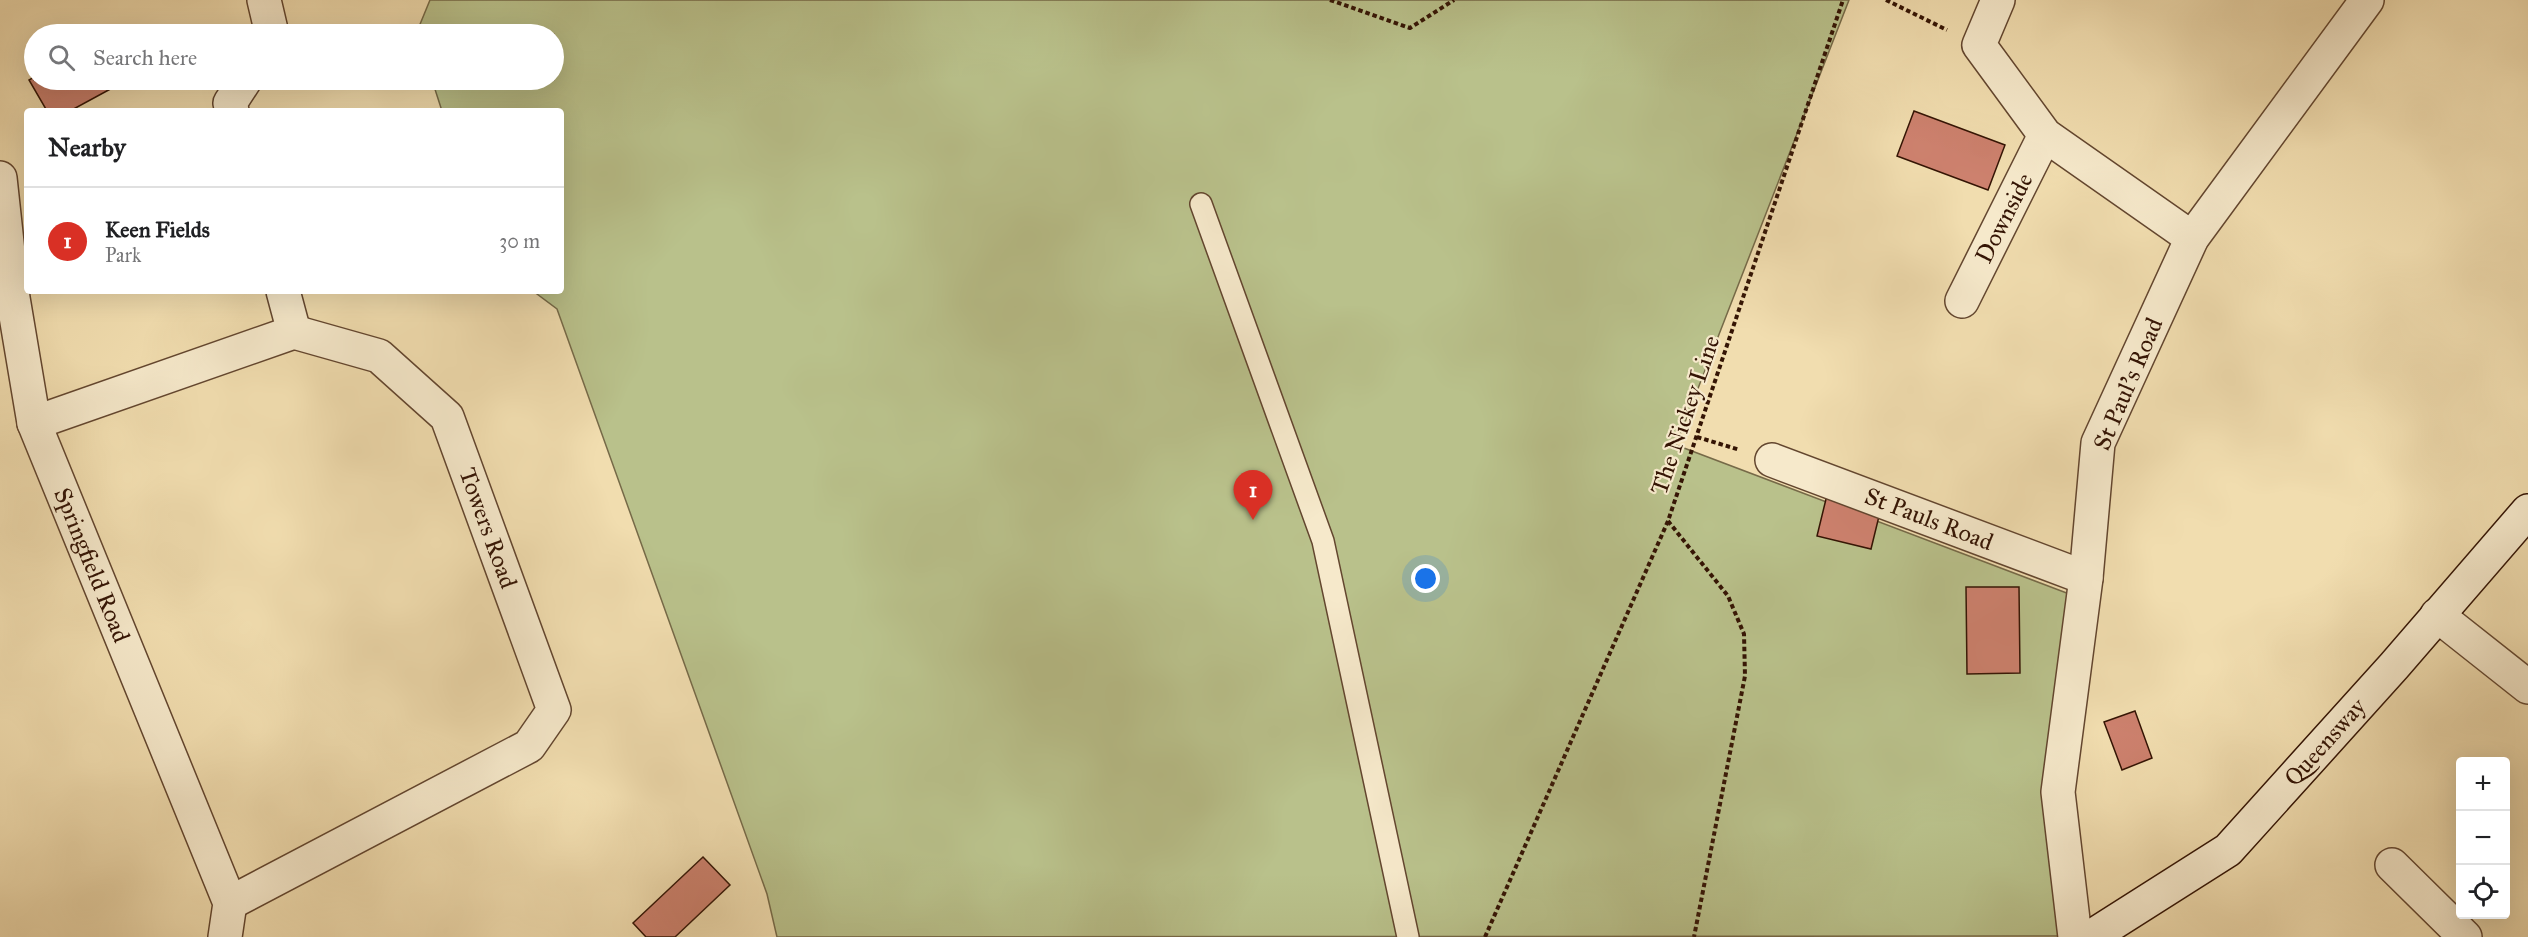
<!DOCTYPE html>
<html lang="en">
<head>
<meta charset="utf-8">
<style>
	body { margin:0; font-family:"IM FELL Great Primer",serif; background:#f2f2f2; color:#202124 }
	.controls { position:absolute; right:18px; bottom:18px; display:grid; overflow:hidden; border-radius:6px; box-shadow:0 6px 24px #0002 }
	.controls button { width:54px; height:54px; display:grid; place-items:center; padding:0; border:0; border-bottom:2px solid #e0e0e0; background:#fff; color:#202124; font:30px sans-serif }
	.you { position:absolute; left:1426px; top:579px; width:21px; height:21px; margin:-15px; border:4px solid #fff; border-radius:50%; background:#1a73e8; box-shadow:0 0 0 9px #1a73e833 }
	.badge { display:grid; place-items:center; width:39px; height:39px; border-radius:50%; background:#d93025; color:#fff; font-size:20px; font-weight:700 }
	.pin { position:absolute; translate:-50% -50px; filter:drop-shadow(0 2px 3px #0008) }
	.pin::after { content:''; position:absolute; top:32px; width:21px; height:18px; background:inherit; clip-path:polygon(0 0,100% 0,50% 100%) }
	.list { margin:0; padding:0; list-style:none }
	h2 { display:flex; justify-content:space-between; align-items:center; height:78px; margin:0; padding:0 24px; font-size:26px }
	h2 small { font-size:20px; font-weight:400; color:#757577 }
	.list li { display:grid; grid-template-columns:39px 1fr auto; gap:18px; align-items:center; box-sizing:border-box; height:108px; padding:0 24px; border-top:2px solid #e0e0e0 }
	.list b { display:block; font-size:22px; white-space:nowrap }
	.list p { margin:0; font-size:20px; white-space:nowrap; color:#757577 }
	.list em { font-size:20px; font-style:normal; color:#757577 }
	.icon { flex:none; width:33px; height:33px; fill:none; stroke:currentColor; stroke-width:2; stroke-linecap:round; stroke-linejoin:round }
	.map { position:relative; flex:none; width:2528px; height:937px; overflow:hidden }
	.search { position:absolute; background:#fff; box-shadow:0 6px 24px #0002; left:24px; top:24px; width:540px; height:66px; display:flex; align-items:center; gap:15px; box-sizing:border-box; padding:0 21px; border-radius:33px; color:#757577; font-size:22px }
	.panel { position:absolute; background:#fff; box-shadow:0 6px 24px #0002; left:24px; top:108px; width:540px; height:186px; border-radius:6px }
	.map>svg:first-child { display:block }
	.green { fill:#b9c18b; stroke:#766a48; stroke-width:1.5 }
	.building { fill:#cd816e; stroke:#341404; stroke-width:1.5 }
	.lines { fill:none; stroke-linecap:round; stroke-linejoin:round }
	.lane-casing { stroke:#63462f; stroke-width:24 }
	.street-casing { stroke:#63462f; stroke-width:36 }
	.secondary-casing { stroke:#341404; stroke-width:36 }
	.path { stroke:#341404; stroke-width:4; stroke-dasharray:4.5 3; stroke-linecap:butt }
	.lane { stroke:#f6e9cb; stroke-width:21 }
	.street { stroke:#f6e9cb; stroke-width:33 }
	.secondary { stroke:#f6e9cb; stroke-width:33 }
	.labels { text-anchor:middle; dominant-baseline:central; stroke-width:4.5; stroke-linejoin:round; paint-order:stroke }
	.street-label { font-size:24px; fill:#341404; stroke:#f6e9cb }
</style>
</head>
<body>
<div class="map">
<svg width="2528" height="937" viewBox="0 0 2528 937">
	<rect width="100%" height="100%" fill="#f1ddaf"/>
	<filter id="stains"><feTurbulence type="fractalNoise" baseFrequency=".00333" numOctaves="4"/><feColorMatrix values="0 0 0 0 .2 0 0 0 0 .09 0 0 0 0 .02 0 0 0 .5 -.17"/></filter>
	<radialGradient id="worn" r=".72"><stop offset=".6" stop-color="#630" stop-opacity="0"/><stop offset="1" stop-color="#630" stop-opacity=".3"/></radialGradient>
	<!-- green -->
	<path class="green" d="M430,0H1849L1676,445L2072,595L2062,936L777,937L767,894L557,309L533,291H561V111H442L432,80H554V34H416Z"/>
	<!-- building -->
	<g class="building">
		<path d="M34,77V80H127L70,111H47L29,80Z"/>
		<path d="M1914,111L2005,145L1988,190L1897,156Z"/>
		<path d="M1827,495L1881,508L1871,549L1817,536Z"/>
		<path d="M1966,587H2019L2020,673L1967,674Z"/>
		<path d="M2135,711L2152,758L2122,770L2104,722Z"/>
		<path d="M703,857L730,885L675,937H646L633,923Z"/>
	</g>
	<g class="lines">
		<defs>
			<path id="lane" d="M1201,204L1323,541L1408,937"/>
			<g id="street">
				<path d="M264,0L272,34"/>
				<path d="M1998,0L1979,45L2045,135L2192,238"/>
				<path d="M232,111L230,103L245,80"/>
				<path d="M0,178L13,298L34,423L230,903L225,937"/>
				<path d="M283,291L294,332"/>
				<path d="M1962,301L2045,135"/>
				<path d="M34,423L294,332L379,356L447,417L554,710L529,746L230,903"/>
				<path d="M1772,460L2086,578"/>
				<path d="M2437,615L2528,687"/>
				<path d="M2392,865L2465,937"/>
				<path d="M2075,937L2058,792L2086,578L2098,443L2192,238L2367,0"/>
			</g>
			<path id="secondary" d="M2091,937L2228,850L2394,666L2528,511"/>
		</defs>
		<!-- lane casing -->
		<use href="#lane" class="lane-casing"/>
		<!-- street casing -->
		<use href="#street" class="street-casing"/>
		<!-- secondary casing -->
		<use href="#secondary" class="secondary-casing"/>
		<!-- path -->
		<g class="path">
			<path d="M1330,0L1410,28L1454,0"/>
			<path d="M1886,0L1947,30"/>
			<path d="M1697,437L1740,450"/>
			<path d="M1668,521L1728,596L1744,634L1745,676L1694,937"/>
			<path d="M1485,937L1668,521L1843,0"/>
		</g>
		<!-- lane -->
		<use href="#lane" class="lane"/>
		<!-- street -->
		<use href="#street" class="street"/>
		<!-- secondary -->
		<use href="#secondary" class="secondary"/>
	</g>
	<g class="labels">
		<!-- street labels -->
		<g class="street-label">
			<text transform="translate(2004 218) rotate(-63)">Downside</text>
			<text transform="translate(2128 384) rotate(-67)">St Paul's Road</text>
			<text transform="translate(1685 415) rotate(-71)">The Nickey Line</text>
			<text transform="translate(1929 519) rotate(21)">St Pauls Road</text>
			<text transform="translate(488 528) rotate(70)">Towers Road</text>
			<text transform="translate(92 565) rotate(68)">Springfield Road</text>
			<text transform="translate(2325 742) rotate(-48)">Queensway</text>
		</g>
	</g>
	<rect width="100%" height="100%" filter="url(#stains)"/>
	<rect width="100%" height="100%" fill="url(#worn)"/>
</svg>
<div class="controls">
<button>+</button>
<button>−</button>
<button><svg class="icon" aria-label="locate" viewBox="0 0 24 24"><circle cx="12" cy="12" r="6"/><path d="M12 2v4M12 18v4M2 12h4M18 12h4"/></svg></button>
</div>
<div class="you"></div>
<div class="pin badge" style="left:1253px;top:520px">1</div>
<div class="search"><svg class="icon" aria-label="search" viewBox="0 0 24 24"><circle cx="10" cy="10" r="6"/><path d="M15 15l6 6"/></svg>Search here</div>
<section class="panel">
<h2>Nearby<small></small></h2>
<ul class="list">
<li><span class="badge">1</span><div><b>Keen Fields</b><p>Park</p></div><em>30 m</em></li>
</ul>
</section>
</div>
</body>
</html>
